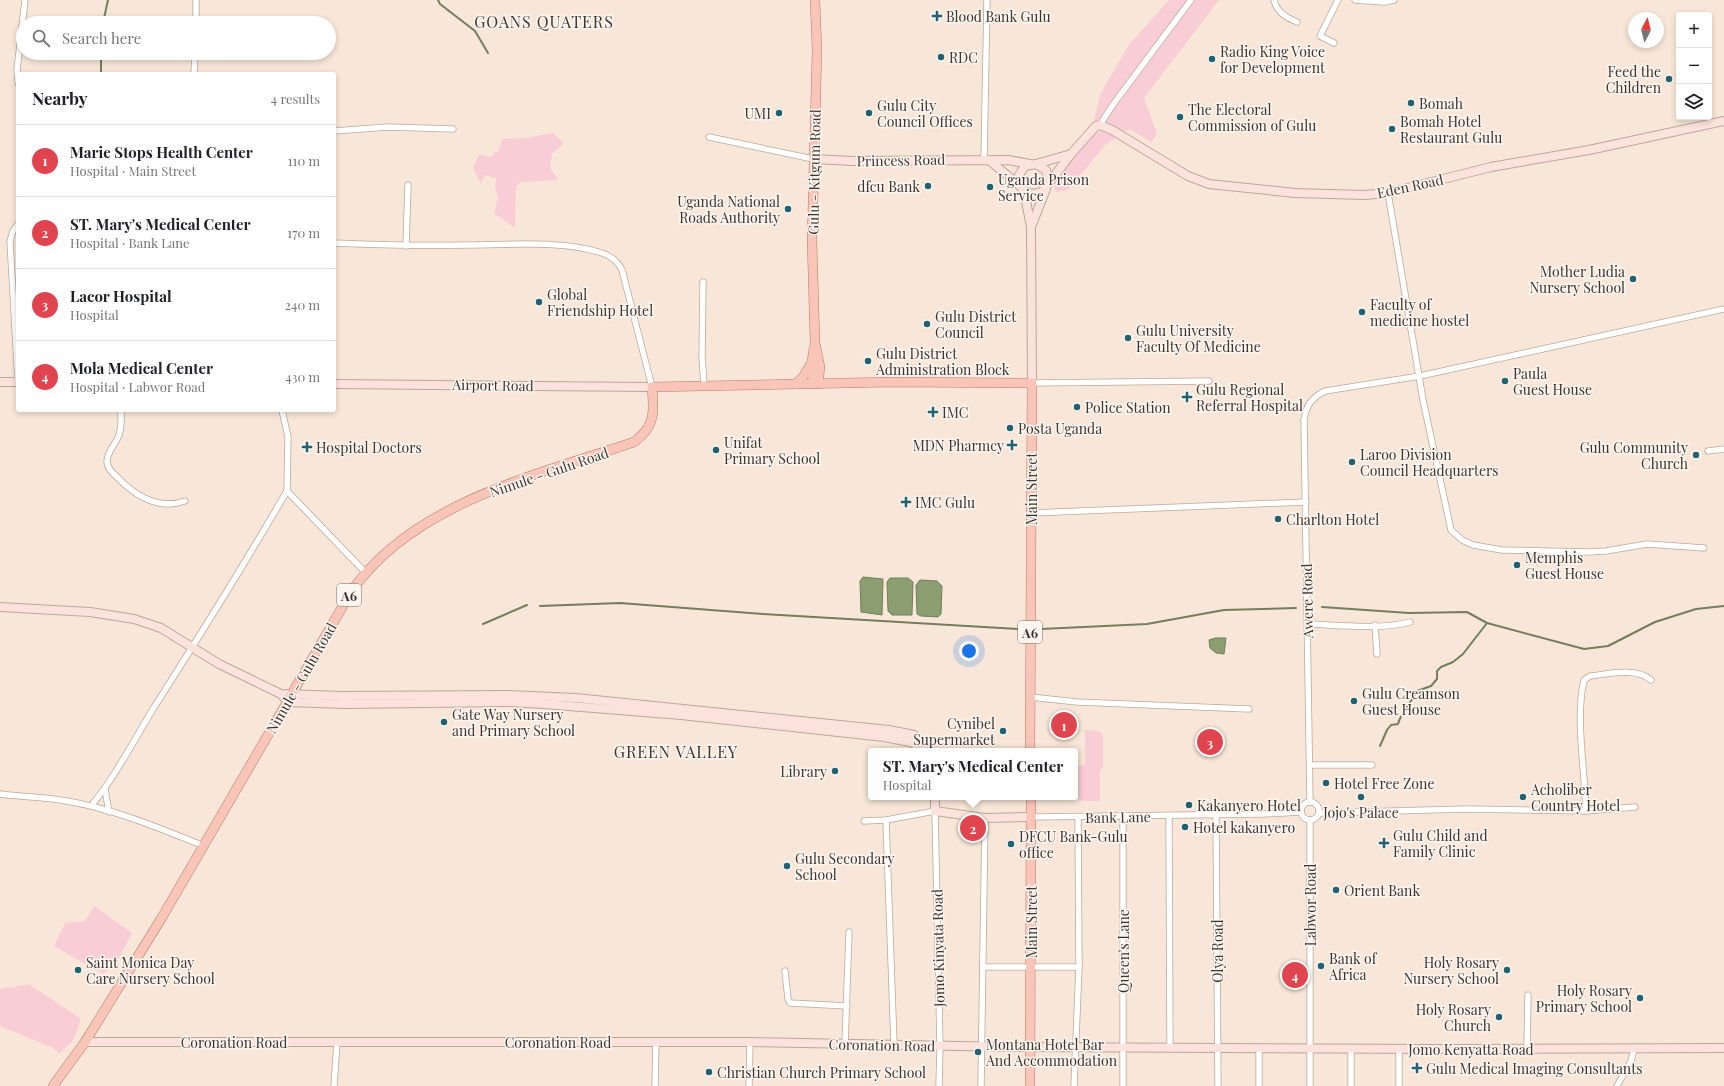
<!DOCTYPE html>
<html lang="en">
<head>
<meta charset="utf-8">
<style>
	body { margin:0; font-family:"Playfair Display",serif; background:#f6f6f6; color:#202124 }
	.controls { position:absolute; right:12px; top:12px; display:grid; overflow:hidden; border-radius:4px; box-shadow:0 2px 6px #0003 }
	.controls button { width:36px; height:36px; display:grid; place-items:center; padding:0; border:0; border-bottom:1px solid #e0e0e0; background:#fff; color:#202124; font:20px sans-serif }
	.compass { position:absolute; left:1628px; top:12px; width:36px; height:36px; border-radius:50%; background:#fff; box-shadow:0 2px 6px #0003; rotate:7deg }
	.you { position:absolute; left:969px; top:651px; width:14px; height:14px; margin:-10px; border:3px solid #fff; border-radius:50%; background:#1a73e8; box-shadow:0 0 0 6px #1a73e833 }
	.badge { display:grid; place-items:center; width:26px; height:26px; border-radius:50%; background:#1e6374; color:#fff; font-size:13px; font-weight:700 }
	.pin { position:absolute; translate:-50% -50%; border:2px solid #fff; box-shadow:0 1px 4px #0006 }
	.popup { position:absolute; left:868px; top:748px; width:210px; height:52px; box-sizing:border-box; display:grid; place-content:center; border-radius:4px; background:#fff; filter:drop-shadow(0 1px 3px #0005); font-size:13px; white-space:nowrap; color:#757577 }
	.popup b { font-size:15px; color:#202124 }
	.popup::after { content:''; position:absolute; left:50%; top:100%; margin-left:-8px; border:8px solid transparent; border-top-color:#fff }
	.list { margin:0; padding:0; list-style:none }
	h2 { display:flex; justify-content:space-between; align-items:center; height:52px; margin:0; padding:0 16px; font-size:17px }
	h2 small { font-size:13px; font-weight:400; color:#757577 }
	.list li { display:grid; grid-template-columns:26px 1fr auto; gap:12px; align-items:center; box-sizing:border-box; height:72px; padding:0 16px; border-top:1px solid #e0e0e0 }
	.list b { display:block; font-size:15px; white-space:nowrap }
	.list p { margin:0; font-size:13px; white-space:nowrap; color:#757577 }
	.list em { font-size:13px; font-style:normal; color:#757577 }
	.icon { flex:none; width:22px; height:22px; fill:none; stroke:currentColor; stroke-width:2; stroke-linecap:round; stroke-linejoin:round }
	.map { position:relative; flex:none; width:1724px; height:1086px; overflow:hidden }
	.search { position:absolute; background:#fff; box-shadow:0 2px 6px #0003; left:16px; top:16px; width:320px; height:44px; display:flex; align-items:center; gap:10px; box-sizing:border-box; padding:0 14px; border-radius:22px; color:#757577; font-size:15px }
	.panel { position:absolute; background:#fff; box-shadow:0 2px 6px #0003; left:16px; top:72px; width:320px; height:340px; border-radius:4px }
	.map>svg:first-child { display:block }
	.green { fill:#f9cdd6 }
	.water { fill:#8b9e70; stroke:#737e5c }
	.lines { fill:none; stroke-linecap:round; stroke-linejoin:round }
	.stream { stroke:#737e5c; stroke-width:2 }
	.street-casing { stroke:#b8a899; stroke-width:7 }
	.secondary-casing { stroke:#b8a899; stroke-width:10 }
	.primary-casing { stroke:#b47a69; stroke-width:10 }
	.street { stroke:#fff; stroke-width:5.5 }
	.secondary { stroke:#fce2dc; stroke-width:8 }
	.primary { stroke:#f9c5b8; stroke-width:9 }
	.poi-dot { fill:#1e6374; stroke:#fdf6f0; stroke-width:1.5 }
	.labels { text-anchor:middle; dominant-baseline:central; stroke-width:3; stroke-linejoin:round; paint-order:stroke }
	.shield { fill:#fdf6f0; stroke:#746e68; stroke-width:1 }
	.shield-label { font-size:13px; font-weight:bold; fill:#3a342e }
	.poi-label { font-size:14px; fill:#3a342e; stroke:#fdf6f0; text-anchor:start }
	.street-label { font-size:14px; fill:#3a342e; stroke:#fdf6f0 }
	.quarter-label { font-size:16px; letter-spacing:1px; fill:#3a342e; stroke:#fdf6f0 }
</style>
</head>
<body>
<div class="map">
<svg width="1724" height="1086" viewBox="0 0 1724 1086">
	<rect width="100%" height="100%" fill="#f8e7d8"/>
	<!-- green -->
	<g class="green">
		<path d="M1169,0H1219L1144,98L1157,134L1151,142L1130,129L1106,144L1068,190L1056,192L1053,184L1091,134L1100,95L1128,46Z"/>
		<path d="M553,133L564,143L552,154L550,168L558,180L521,182L516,187L515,228L494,213L498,198L495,188L496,178L485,175L481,184L473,168L479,154L491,157L495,152H498L502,139L525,138Z"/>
		<path d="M1085,730L1098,731L1103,734V769H1100V801H1078V766L1085,765Z"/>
		<path d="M94,906L132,933L117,962L103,974L54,946L65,923L85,921Z"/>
		<path d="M29,984L81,1019L73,1041L59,1053L53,1048L0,1026V989Z"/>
	</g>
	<!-- water -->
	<g class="water">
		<path d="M863,577L883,579L882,615L861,612L860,581Z"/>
		<path d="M890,578H908L913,582L912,615H892L888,611L887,582Z"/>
		<path d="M920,580L937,581L942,586L941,614L938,617L921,616L917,614L916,585Z"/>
		<path d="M1215,638H1226L1224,654L1216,653L1210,648L1209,640Z"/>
	</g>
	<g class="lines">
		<!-- stream -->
		<g class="stream">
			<path d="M438,0L440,4L475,31L488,53"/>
			<path d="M103,23L108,0"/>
			<path d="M101,53V74"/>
			<path d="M540,606L620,603L763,614L1019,629"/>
			<path d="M1322,607L1409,613L1467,612L1487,623L1584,649L1608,646L1655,622L1696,609L1724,606"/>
			<path d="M483,624L527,605"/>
			<path d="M1041,629L1147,624L1224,610L1296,608"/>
			<path d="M1380,746L1387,730L1391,725L1398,724C1401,712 1411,703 1417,691L1431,686L1437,679V671L1441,667L1453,662L1463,654L1487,623"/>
		</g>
		<defs>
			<g id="street">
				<path d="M1274,0C1277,13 1286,17 1297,22"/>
				<path d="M1355,0L1384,2L1394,0"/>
				<path d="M196,23V0"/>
				<path d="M1334,43L1320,36L1338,0"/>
				<path d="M194,74L195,53"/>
				<path d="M18,83L17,70L25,0"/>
				<path d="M1100,125L1112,106L1191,0"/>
				<path d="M334,131L388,127L453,129"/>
				<path d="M709,137L813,159"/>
				<path d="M984,160L987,0"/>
				<path d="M1388,193L1423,400L1451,530L1462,540L1473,545L1502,550L1588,552L1606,551L1647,544L1704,548"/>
				<path d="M334,243C379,245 423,246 468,245C510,245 561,240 602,253C611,256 618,262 622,270L652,387"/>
				<path d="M406,246L408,185"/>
				<path d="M703,282L702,357L704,385"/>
				<path d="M18,382L10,241L13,231L18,224"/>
				<path d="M1032,383L1209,381"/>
				<path d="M121,410C121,418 122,427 119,435C116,444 107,451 107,462C108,470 114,474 119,479C137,497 159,510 185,501"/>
				<path d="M282,410L288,437L287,491L365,572"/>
				<path d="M1708,451L1724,449"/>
				<path d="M1031,513L1306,502"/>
				<path d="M1308,624C1337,625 1382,630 1410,622"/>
				<path d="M1375,625L1377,654"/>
				<path d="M1030,697L1077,702L1249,709"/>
				<path d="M1311,765H1372"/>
				<path d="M105,789L109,812"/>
				<path d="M0,794C22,797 45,797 67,801C114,809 159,828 204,846"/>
				<circle cx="1310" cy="811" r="9"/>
				<path d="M1310,802L1304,420C1306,406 1311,398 1325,391L1420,376L1724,309"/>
				<path d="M91,806C115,777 133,742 153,709C199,637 244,565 287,491"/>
				<path d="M1586,811C1585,772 1575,717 1584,680L1590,676C1609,674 1635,667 1651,680"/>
				<path d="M1319,813L1466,809L1586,811L1635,807"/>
				<path d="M1216,815L1218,1086"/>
				<path d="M1123,816V1086"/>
				<path d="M1169,816L1170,1047"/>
				<path d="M1032,817L1263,814L1301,812"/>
				<path d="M886,820L894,1045"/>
				<path d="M1310,820V1086"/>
				<path d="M864,821L886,820L935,811L940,1046L939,1086"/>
				<path d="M983,967H1079"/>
				<path d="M785,971L788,999L790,1003L847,1006"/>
				<path d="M845,1044L849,932"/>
				<path d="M1351,1048V1086"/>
				<path d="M1527,1048L1528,995"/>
				<path d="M1399,1049V1086"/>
				<path d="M334,1086L337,1042"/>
				<path d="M655,1086L656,1042"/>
				<path d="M749,1086L750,1042"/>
				<path d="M981,1086L985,818"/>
				<path d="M1074,1086L1079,967L1078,817"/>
				<path d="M1259,1086V1048"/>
				<path d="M1617,1086L1631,1061L1634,1049"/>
			</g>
			<g id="secondary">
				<path d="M813,159L853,161L1008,160L1030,164"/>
				<path d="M990,161L1020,186"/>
				<path d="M1036,164L1071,154"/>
				<path d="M1049,182L1046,170L1036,164L1025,166L1019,175L1020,186L1024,191L1033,194L1042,192L1071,154L1096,126L1100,125L1112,130L1188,176L1209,184L1295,193L1364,195L1388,193L1491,167L1589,150L1724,121"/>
				<path d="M1024,191L1031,227L1032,383"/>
				<path d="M1031,227L1046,189"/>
				<path d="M0,382H18"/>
				<path d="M334,384L652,387"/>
				<path d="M0,607L90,612L134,619L161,628L219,664L281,694L288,702L344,704L509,702L544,704L681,715L884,737L910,742L929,751"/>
				<path d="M286,694L341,696L509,695L576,698L889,730L914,735L927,747"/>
				<path d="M935,797V811L985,818L1032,817"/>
				<path d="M85,1042H750L1012,1047L1437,1049L1724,1048"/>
			</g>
			<g id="primary">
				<path d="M815,0L817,49L812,240L815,343L820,367L818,384"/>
				<path d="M796,384L803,377L812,362"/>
				<path d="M813,384L812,361L814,348"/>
				<path d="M53,1086L85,1042L161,919L351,592C412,503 537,475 634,442C656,426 654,411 652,387L893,382L1032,383L1030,751"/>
				<path d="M1030,1086L1031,797"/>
			</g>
		</defs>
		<!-- street casing -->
		<use href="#street" class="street-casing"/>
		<!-- secondary casing -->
		<use href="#secondary" class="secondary-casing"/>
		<!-- primary casing -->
		<use href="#primary" class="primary-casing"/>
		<!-- street -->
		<use href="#street" class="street"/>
		<!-- secondary -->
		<use href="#secondary" class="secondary"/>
		<!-- primary -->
		<use href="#primary" class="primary"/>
	</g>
	<!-- markers -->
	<g class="poi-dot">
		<path d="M935 10h4v4h4v4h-4v4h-4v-4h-4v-4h4z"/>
		<circle cx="941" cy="57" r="4"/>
		<circle cx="1212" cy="59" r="4"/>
		<circle cx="1669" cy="79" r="4"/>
		<circle cx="1411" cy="103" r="4"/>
		<circle cx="779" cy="113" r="4"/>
		<circle cx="869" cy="113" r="4"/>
		<circle cx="1180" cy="117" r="4"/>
		<circle cx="1392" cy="129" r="4"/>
		<circle cx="928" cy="186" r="4"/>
		<circle cx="990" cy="187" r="4"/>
		<circle cx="788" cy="209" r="4"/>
		<circle cx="1633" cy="279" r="4"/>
		<circle cx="539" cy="302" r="4"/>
		<circle cx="1362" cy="312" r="4"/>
		<circle cx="927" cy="324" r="4"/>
		<circle cx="1128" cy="338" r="4"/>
		<circle cx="868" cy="361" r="4"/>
		<circle cx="1505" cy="381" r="4"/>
		<path d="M1185 391h4v4h4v4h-4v4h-4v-4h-4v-4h4z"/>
		<circle cx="1077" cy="407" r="4"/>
		<path d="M931 406h4v4h4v4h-4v4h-4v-4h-4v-4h4z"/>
		<circle cx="1010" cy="428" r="4"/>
		<path d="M1010 439h4v4h4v4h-4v4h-4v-4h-4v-4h4z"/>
		<path d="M305 441h4v4h4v4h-4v4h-4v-4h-4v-4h4z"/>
		<circle cx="716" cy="450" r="4"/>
		<circle cx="1696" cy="455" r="4"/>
		<circle cx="1352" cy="462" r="4"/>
		<path d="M904 496h4v4h4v4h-4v4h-4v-4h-4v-4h4z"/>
		<circle cx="1278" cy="519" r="4"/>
		<circle cx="1517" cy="565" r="4"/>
		<circle cx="1354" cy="701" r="4"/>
		<circle cx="444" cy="722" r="4"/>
		<circle cx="1003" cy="731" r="4"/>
		<circle cx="835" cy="771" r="4"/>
		<circle cx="1326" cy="783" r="4"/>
		<circle cx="1361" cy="797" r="4"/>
		<circle cx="1523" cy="797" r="4"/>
		<circle cx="1189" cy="805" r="4"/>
		<circle cx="1185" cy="827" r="4"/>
		<path d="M1382 837h4v4h4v4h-4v4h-4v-4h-4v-4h4z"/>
		<circle cx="1011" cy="844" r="4"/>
		<circle cx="787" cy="866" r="4"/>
		<circle cx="1336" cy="890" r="4"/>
		<circle cx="1321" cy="966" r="4"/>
		<circle cx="78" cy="970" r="4"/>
		<circle cx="1507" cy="970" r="4"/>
		<circle cx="1640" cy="998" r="4"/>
		<circle cx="1499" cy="1017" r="4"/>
		<circle cx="978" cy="1052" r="4"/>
		<path d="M1415 1062h4v4h4v4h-4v4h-4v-4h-4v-4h4z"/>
		<circle cx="709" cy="1072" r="4"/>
	</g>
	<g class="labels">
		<!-- shield labels -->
		<g class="shield">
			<rect x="337" y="584" width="24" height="22" rx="3"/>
			<rect x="1018" y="621" width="24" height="22" rx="3"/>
		</g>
		<g class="shield-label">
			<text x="349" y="595">A6</text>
			<text x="1030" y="632">A6</text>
		</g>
		<!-- poi labels -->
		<g class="poi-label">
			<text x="946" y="16">Blood Bank Gulu</text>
			<text x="1220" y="51">Radio King Voice<tspan x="1220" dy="16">for Development</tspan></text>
			<text x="949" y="57">RDC</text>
			<text x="1661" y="71" text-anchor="end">Feed the<tspan x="1661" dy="16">Children</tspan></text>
			<text x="1419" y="103">Bomah</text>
			<text x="877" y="105">Gulu City<tspan x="877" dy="16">Council Offices</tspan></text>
			<text x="1188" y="109">The Electoral<tspan x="1188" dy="16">Commission of Gulu</tspan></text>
			<text x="771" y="113" text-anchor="end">UMI</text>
			<text x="1400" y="121">Bomah Hotel<tspan x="1400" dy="16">Restaurant Gulu</tspan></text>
			<text x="998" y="179">Uganda Prison<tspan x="998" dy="16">Service</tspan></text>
			<text x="920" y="186" text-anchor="end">dfcu Bank</text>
			<text x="780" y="201" text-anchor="end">Uganda National<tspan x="780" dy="16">Roads Authority</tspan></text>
			<text x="1625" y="271" text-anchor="end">Mother Ludia<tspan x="1625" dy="16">Nursery School</tspan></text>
			<text x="547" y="294">Global<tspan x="547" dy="16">Friendship Hotel</tspan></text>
			<text x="1370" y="304">Faculty of<tspan x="1370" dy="16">medicine hostel</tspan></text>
			<text x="935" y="316">Gulu District<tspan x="935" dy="16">Council</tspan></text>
			<text x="1136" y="330">Gulu University<tspan x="1136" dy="16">Faculty Of Medicine</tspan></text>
			<text x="876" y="353">Gulu District<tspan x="876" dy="16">Administration Block</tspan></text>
			<text x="1513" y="373">Paula<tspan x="1513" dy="16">Guest House</tspan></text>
			<text x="1196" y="389">Gulu Regional<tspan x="1196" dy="16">Referral Hospital</tspan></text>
			<text x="1085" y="407">Police Station</text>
			<text x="942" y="412">IMC</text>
			<text x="1018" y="428">Posta Uganda</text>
			<text x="724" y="442">Unifat<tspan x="724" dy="16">Primary School</tspan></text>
			<text x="1004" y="445" text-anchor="end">MDN Pharmcy</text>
			<text x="316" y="447">Hospital Doctors</text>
			<text x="1688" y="447" text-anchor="end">Gulu Community<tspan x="1688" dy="16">Church</tspan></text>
			<text x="1360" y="454">Laroo Division<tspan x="1360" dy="16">Council Headquarters</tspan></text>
			<text x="915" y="502">IMC Gulu</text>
			<text x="1286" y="519">Charlton Hotel</text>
			<text x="1525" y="557">Memphis<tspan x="1525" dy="16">Guest House</tspan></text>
			<text x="1362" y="693">Gulu Creamson<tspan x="1362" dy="16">Guest House</tspan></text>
			<text x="452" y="714">Gate Way Nursery<tspan x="452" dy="16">and Primary School</tspan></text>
			<text x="995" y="723" text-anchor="end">Cynibel<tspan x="995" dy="16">Supermarket</tspan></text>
			<text x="827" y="771" text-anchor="end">Library</text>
			<text x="1334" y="783">Hotel Free Zone</text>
			<text x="1531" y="789">Acholiber<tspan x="1531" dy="16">Country Hotel</tspan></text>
			<text x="1197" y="805">Kakanyero Hotel</text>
			<text x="1361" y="812" text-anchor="middle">Jojo's Palace</text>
			<text x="1193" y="827">Hotel kakanyero</text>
			<text x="1393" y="835">Gulu Child and<tspan x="1393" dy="16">Family Clinic</tspan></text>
			<text x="1019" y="836">DFCU Bank-Gulu<tspan x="1019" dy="16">office</tspan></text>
			<text x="795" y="858">Gulu Secondary<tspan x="795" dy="16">School</tspan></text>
			<text x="1344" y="890">Orient Bank</text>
			<text x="1329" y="958">Bank of<tspan x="1329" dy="16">Africa</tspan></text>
			<text x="86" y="962">Saint Monica Day<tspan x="86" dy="16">Care Nursery School</tspan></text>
			<text x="1499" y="962" text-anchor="end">Holy Rosary<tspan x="1499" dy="16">Nursery School</tspan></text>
			<text x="1632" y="990" text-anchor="end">Holy Rosary<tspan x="1632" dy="16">Primary School</tspan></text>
			<text x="1491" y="1009" text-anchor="end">Holy Rosary<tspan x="1491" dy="16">Church</tspan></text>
			<text x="986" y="1044">Montana Hotel Bar<tspan x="986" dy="16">And Accommodation</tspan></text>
			<text x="1426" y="1068">Gulu Medical Imaging Consultants</text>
			<text x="717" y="1072">Christian Church Primary School</text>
		</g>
		<!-- street labels -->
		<g class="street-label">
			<text transform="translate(901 160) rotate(-1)">Princess Road</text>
			<text transform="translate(814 172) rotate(-89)">Gulu - Kitgum Road</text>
			<text transform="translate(1410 186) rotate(-12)">Eden Road</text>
			<text transform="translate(493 385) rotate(1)">Airport Road</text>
			<text transform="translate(549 472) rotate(-19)">Nimule - Gulu Road</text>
			<text transform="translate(1031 489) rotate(-90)">Main Street</text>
			<text transform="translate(1307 601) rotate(-91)">Awere Road</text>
			<text transform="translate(301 678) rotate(-60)">Nimule - Gulu Road</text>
			<text transform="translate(1118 817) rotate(-1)">Bank Lane</text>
			<text transform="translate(1310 905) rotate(-90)">Labwor Road</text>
			<text transform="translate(1031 922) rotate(-90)">Main Street</text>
			<text transform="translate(938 948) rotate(-91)">Jomo Kinyata Road</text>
			<text transform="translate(1123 951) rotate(-90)">Queen's Lane</text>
			<text transform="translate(1217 951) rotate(-90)">Olya Road</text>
			<text x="234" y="1042">Coronation Road</text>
			<text x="558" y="1042">Coronation Road</text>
			<text transform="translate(882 1045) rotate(1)">Coronation Road</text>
			<text x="1471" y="1049">Jomo Kenyatta Road</text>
		</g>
		<!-- quarter labels -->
		<g class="quarter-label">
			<text x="544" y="21">GOANS QUATERS</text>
			<text x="676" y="751">GREEN VALLEY</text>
		</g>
	</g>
</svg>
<div class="controls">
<button>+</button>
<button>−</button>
<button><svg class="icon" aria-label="layers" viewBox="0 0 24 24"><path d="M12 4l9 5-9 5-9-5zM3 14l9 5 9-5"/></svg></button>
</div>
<svg class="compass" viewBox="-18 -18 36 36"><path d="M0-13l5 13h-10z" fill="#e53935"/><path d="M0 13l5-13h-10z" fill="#757577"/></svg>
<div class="you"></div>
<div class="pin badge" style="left:1064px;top:725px;background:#e0444e">1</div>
<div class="pin badge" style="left:973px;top:828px;background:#e0444e">2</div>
<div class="popup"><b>ST. Mary's Medical Center</b>Hospital</div>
<div class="pin badge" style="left:1210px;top:742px;background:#e0444e">3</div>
<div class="pin badge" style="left:1295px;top:975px;background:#e0444e">4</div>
<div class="search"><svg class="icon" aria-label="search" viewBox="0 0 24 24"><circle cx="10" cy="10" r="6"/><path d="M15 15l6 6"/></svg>Search here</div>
<section class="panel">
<h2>Nearby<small>4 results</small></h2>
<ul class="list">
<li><span class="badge" style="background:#e0444e">1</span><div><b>Marie Stops Health Center</b><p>Hospital · Main Street</p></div><em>110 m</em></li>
<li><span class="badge" style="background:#e0444e">2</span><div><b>ST. Mary's Medical Center</b><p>Hospital · Bank Lane</p></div><em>170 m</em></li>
<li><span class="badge" style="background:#e0444e">3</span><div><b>Lacor Hospital</b><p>Hospital</p></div><em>240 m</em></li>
<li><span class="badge" style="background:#e0444e">4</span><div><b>Mola Medical Center</b><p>Hospital · Labwor Road</p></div><em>430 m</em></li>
</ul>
</section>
</div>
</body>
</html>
